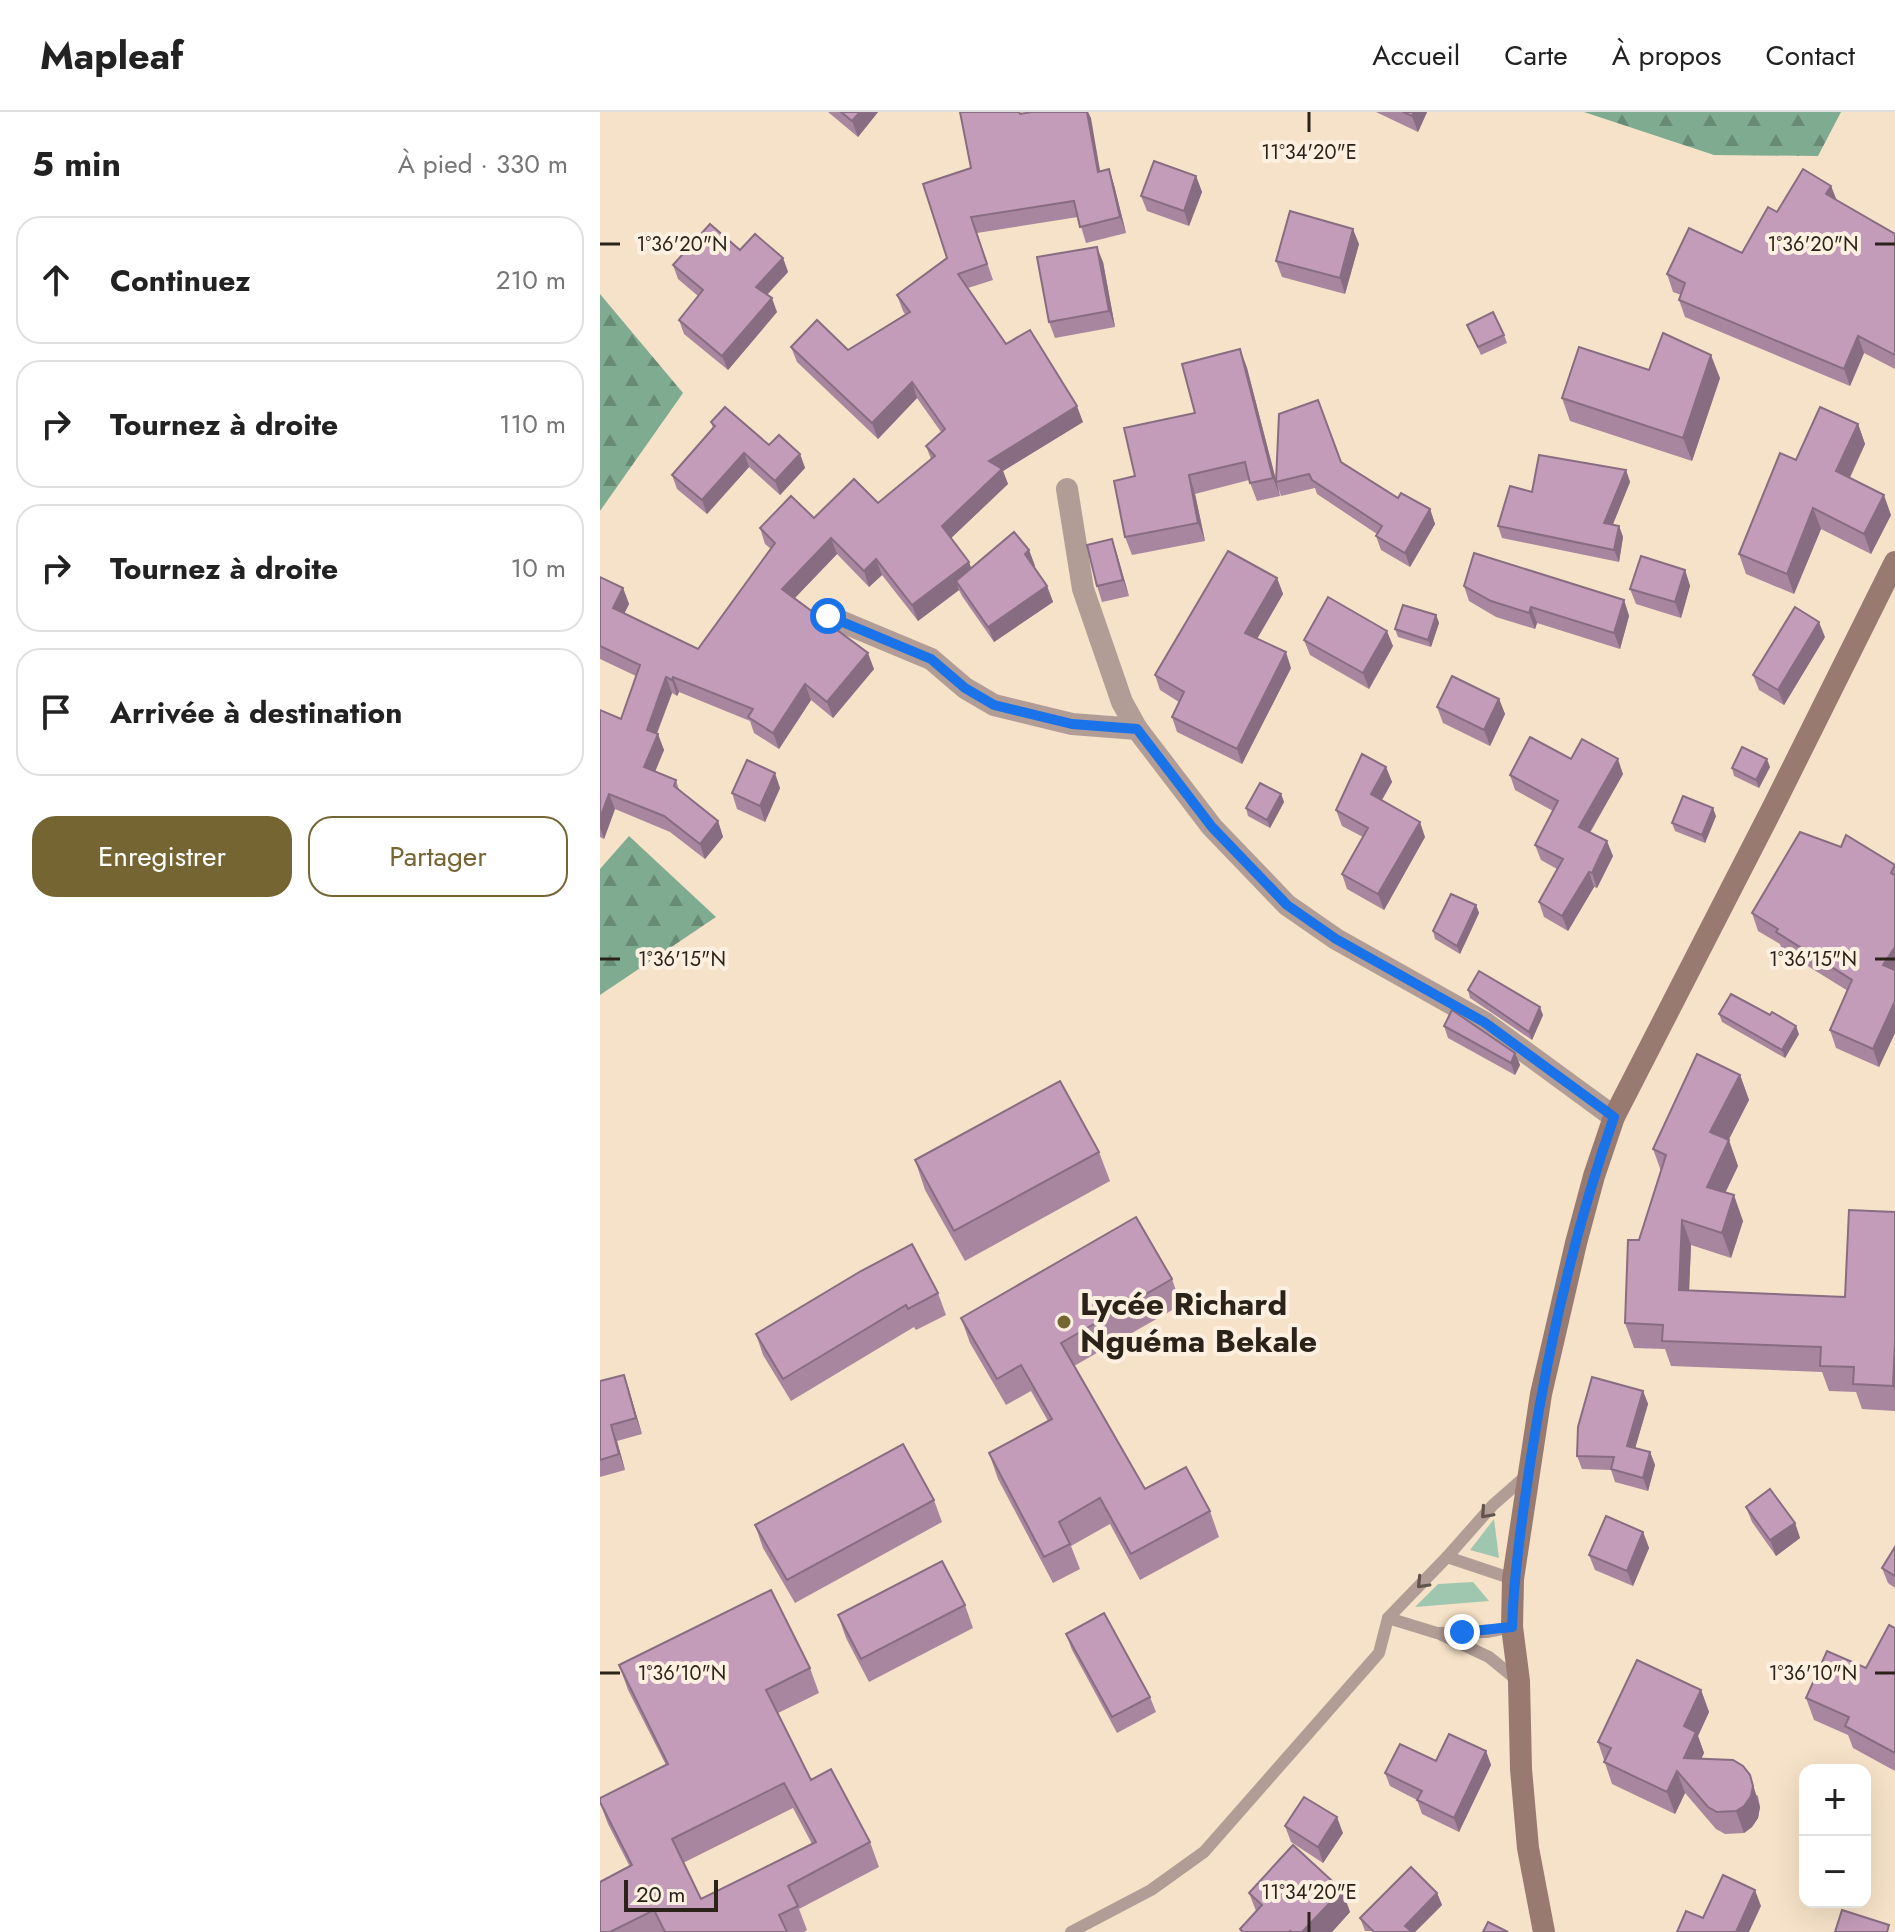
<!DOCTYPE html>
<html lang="fr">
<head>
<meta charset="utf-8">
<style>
	body { margin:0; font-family:Jost,sans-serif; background:#f2f2f2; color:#222 }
	.controls { position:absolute; right:24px; bottom:24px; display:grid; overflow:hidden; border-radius:16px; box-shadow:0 8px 32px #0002 }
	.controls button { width:72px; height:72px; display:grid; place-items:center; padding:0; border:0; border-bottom:2px solid #e0e0e0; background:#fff; color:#222; font:40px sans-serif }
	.scale { position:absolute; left:24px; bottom:20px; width:94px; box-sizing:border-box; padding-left:8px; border:4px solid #2b231a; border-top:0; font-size:22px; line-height:28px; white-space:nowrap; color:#2b231a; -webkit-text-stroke:6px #fdf0e1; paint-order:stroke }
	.stop { position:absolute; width:24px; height:24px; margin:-18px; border:6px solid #1a73e8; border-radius:50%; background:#fff }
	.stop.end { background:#1a73e8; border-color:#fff; box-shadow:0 2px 8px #0008 }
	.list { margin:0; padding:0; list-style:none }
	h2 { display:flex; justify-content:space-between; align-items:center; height:104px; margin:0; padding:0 32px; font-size:34px }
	h2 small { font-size:26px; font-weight:400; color:#767676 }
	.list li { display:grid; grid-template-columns:52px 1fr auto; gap:24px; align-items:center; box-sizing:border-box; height:128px; margin:0 16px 16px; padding:0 16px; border:2px solid #e0e0e0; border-radius:24px }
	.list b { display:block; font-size:30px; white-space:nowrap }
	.list em { font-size:26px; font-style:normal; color:#767676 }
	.actions { display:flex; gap:16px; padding:24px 32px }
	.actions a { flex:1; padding:18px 0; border:2px solid #746532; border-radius:24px; text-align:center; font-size:28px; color:#746532 }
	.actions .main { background:#746532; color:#fff }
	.icon { flex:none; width:44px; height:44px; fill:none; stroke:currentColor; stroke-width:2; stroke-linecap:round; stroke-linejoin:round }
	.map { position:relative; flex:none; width:1295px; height:1820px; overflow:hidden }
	header { display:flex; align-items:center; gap:48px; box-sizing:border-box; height:112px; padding:0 40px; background:#fff; border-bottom:2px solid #e0e0e0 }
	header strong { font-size:38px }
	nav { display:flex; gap:44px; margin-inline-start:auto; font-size:28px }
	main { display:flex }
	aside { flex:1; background:#fff }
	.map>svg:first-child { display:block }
	.green { fill:#9fc7af }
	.forest { fill:url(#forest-firs) }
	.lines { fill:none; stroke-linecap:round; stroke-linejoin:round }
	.service { stroke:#b29d96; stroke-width:12 }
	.minor { stroke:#b29d96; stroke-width:22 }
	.secondary { stroke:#987a70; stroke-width:22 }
	.wall { fill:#a8869f; fill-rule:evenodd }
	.shaded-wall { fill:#886d82 }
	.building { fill:#c39cb9; stroke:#886d82; stroke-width:2; fill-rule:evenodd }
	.oneway { stroke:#61544c }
	.route { stroke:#1a73e8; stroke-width:10 }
	.ticks { fill:none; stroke:#2b231a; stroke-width:3 }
	.poi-dot { fill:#746532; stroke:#fdf0e1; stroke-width:3 }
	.labels { text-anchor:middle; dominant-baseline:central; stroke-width:8; stroke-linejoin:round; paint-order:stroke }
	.poi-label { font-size:32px; font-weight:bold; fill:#2b231a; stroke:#fdf0e1; text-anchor:start }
	.ticks-label { font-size:20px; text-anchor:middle; fill:#2b231a; stroke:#fdf0e1; stroke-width:8; stroke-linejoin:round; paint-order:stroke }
</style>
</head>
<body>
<header>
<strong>Mapleaf</strong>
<nav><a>Accueil</a><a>Carte</a><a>À propos</a><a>Contact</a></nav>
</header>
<main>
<aside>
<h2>5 min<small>À pied · 330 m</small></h2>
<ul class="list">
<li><svg class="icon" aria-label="ahead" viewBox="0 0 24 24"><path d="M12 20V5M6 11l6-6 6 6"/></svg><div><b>Continuez</b></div><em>210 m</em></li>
<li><svg class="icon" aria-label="right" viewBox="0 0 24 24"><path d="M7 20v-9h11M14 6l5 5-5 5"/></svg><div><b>Tournez à droite</b></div><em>110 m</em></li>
<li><svg class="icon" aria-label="right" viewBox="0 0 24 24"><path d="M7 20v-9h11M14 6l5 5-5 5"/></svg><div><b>Tournez à droite</b></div><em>10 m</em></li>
<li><svg class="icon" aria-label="arrive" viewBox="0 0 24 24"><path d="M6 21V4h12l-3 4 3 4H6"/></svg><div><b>Arrivée à destination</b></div></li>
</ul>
<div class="actions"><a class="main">Enregistrer</a><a>Partager</a></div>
</aside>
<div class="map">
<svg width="1295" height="1820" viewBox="0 0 1295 1820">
	<defs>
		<pattern id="forest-firs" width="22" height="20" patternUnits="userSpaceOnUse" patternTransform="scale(2)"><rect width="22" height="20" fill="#7fab91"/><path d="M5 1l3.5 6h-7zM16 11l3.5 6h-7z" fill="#688b76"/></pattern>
	</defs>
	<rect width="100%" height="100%" fill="#f6e2c8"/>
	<!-- green -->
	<g class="green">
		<path d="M894,1407L899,1446L870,1438Z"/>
		<path d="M873,1470L889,1489L815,1495L838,1472Z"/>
	</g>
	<!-- forest -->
	<g class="forest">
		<path d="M984,0H1241L1218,44L1114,43Z"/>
		<path d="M0,182L83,281L0,399Z"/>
		<path d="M29,724L116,805L0,883V757Z"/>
	</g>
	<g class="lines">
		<!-- service -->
		<g class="service">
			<path d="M847,1445L893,1393L927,1363"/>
			<path d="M788,1506L837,1521L887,1520L912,1515"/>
			<path d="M840,1522L889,1545L917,1568"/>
			<path d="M471,1820L551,1778L604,1740L779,1541L788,1506L847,1445L913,1467"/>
		</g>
		<!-- minor -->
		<g class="minor">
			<path d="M467,377L483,477L522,590L537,617L612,715L687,793L736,827L884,910L1014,1005"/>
			<path d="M228,504L331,547L365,576L394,593L472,612L537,617"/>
		</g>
		<!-- secondary -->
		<path class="secondary" d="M944,1820L928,1736L921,1657L919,1569L912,1515L913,1467L941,1282L976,1131L994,1064L1014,1005L1173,695L1295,450"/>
	</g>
	<!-- wall -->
	<g class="wall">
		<path d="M228,0H278L258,25Z"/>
		<path d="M422,0V2L432,0H488L500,59L509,57L514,73L526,121L486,131L478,105L377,121L393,168L368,176L406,232L483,310L403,359L408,372L351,426L371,456L429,438L435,454L434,455L447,474L453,490L394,530L362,484L359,478L318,509L282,463L269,475L237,442L195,486L274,557L233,606L211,588L179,637L154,621L150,609L79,580L77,584L72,581L57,622L64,638L55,660L76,668L79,678L118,709L123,725L105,747L70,720L15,697L4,727L0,725V598L21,607L36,564L0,547V465L23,476L29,492L24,502L98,537L171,437L165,432L160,416L214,406L278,391L331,347L326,334L341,320L317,286L278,327L197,250L191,235L248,238L305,202L303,199L297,183L347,146L371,56Z"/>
		<path d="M776,0H827L818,20Z"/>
		<path d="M596,64L602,80L589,114L547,99L541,84Z"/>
		<path d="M1231,74L1236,88L1295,122V257L1264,241L1250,274L1085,205L1079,188L1081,183L1073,180L1067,162L1142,141L1177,100Z"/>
		<path d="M759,132L745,182L682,165L676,149Z"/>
		<path d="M140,138L183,146L188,160L167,183L177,200L128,258L84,222L79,208L98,184L78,167L73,153Z"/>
		<path d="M503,150L515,215L455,226L449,210Z"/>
		<path d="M867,213L904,223L907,231L881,243Z"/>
		<path d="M640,237L647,256L676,368L741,350L798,386L830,397L835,412L810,455L781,438L776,424L777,422L717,382L715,376L681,384L678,375L680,384L657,389L649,368L595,382L605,429L532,443L525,425L535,364L595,301Z"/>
		<path d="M1049,258L1120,266L1092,349L970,309L962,286Z"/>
		<path d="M111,310L169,333L200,342L205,356L180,383L149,355L107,402L77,377L72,363L113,316Z"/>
		<path d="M1258,312L1265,332L1250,366L1291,403L1271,442L1221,417L1194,482L1146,462L1139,442L1196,348Z"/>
		<path d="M1026,358L1030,370L1013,412L1019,414L1023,425L1019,450L902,426L898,414L932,380Z"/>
		<path d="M512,427L529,484L502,490L497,474Z"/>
		<path d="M1085,458L1090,474L1081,506L1036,492L1030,477Z"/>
		<path d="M677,466L683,482L657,527L691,556L642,652L577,620L572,605L579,590L560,578L555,563Z"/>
		<path d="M864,474L1024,488L1029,504L1020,537L937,511L935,517L896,505L869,489Z"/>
		<path d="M836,503L839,511L831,535L798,525L795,517Z"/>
		<path d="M1225,525L1184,593L1159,578L1153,563Z"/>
		<path d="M704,528L793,534L769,577L710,543Z"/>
		<path d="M899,587L905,602L890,634L843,611L837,595Z"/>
		<path d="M971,647L1023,662L990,721L1013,744L997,776L994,775L968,819L944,805L939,790L957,757L941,748L935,733L953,699L915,678L910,663Z"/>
		<path d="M786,655L792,670L782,688L825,725L784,798L747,777L742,762L763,725L742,714L736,698Z"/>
		<path d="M1170,655L1159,676L1134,664L1132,656Z"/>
		<path d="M180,676L165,710L137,697L132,681Z"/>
		<path d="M681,682L684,690L670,716L648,704L646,696Z"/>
		<path d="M1116,704L1105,731L1075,719L1072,711Z"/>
		<path d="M1241,735L1295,753V921L1279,955L1236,936L1230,918L1248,879L1182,838L1180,832L1158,819L1152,801Z"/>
		<path d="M876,793L879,801L860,842L835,827L833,819Z"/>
		<path d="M868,878L943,903L932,928L870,886Z"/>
		<path d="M1119,902L1199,922L1185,946L1122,910Z"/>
		<path d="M844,914L915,941L920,953L915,963L848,926Z"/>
		<path d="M1140,963L1149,988L1128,1028L1138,1054L1125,1081L1143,1109L1131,1146L1091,1133L1089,1179L1245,1185L1295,1100V1299L1262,1297L1256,1280L1229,1279L1222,1260L1071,1254L1065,1237L1034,1236L1025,1211L1039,1128L1061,1059L1053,1037Z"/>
		<path d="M499,1040L510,1069L365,1149L325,1078L315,1048Z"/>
		<path d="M572,1167L581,1193L474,1254L545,1377L610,1399L619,1425L540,1468L510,1412L471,1434L480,1457L453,1471L398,1367L389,1341L448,1309L431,1279L406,1293L370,1231L361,1206Z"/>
		<path d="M338,1181L346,1203L316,1218L314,1215L191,1289L163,1243L156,1222Z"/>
		<path d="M24,1263L42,1322L17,1329L25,1358L0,1365V1269Z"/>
		<path d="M1043,1279L1048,1292L1035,1336L1050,1340L1055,1353L1048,1379L1015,1370L1011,1358L982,1357L977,1344Z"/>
		<path d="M334,1388L342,1410L195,1491L163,1436L155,1413Z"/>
		<path d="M1146,1395L1195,1411L1200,1426L1176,1444L1152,1410Z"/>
		<path d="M1043,1420L1049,1436L1033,1474L995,1458L989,1443Z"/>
		<path d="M1295,1435V1476L1288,1471L1282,1456Z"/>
		<path d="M365,1493L373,1516L269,1570L246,1526L238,1503Z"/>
		<path d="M1295,1516V1659L1253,1636L1248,1623L1214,1608L1206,1586L1266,1556Z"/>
		<path d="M466,1522L550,1585L556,1600L517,1621L472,1538Z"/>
		<path d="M19,1553L210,1556L219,1581L178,1601L211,1668L270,1730L279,1755L199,1797L207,1818L204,1820H0L30,1755L8,1712L0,1691L66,1653L28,1578ZM193,1696L212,1732L101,1787L83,1751Z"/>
		<path d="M1101,1578L1109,1600L1098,1624L1104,1641L1101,1647L1158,1684L1160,1695L1158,1706L1152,1715L1144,1721L1125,1722L1116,1717L1085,1681L1075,1702L1012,1672L998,1630Z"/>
		<path d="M886,1639L891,1653L859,1720L822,1702L817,1688L790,1674L785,1661Z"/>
		<path d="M685,1714L743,1721L723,1751L691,1730Z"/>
		<path d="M742,1778L750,1800L732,1820H641L640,1817L656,1799L649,1781Z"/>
		<path d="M837,1781L842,1793L815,1820L765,1819L760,1806Z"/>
	</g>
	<!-- shaded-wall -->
	<g class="shaded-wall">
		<path d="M260,0H278L258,25L252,9Z"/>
		<path d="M487,0H488L491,6L503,76L498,60Z"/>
		<path d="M814,0H827L818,20L812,4Z"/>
		<path d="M509,57L514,73L526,121L520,105Z"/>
		<path d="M596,64L602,80L589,114L584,99Z"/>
		<path d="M1231,74L1238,91L1226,82Z"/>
		<path d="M753,117L759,132L745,182L740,166Z"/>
		<path d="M497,135L503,150L515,215L509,199Z"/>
		<path d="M183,146L188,160L161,189L156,175Z"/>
		<path d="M172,186L177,200L128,258L122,244Z"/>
		<path d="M1258,224L1264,241L1250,274L1244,257Z"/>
		<path d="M640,237L647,256L680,384L673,366Z"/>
		<path d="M1111,243L1120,266L1092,349L1083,326Z"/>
		<path d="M312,270L317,286L278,327L272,311Z"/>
		<path d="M477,294L483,310L403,359L408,372L347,430L342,414L389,349Z"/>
		<path d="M1258,312L1265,332L1243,379L1236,359Z"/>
		<path d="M144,341L149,355L107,402L102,388Z"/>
		<path d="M200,342L205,356L180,383L175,369Z"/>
		<path d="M1026,358L1030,370L1009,422L1004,411Z"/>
		<path d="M589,363L595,382L605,429L598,411Z"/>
		<path d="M1284,383L1291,403L1271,442L1264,422Z"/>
		<path d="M1213,396L1221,417L1194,482L1187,462Z"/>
		<path d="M830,397L835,412L810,455L805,441Z"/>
		<path d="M1019,414L1023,425L1019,450L1014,438Z"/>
		<path d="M231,426L237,442L188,493L182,477Z"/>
		<path d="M512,427L517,442L529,484L523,468Z"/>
		<path d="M429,438L435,454L430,458L425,442Z"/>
		<path d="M276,447L282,463L269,475L264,459Z"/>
		<path d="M369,450L375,466L356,469L359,478L318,509L312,493Z"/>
		<path d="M1085,458L1090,474L1081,506L1075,490Z"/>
		<path d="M677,466L683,482L651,537L645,521Z"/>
		<path d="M447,474L453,490L394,530L388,515Z"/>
		<path d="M23,476L29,492L19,512L13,496Z"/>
		<path d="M1024,488L1029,504L1020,537L1014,521Z"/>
		<path d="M931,495L937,511L935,517L929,501Z"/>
		<path d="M836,503L839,511L831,535L828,528Z"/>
		<path d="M1219,510L1225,525L1184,593L1178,578Z"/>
		<path d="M787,519L793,534L769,577L763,561Z"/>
		<path d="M686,540L691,556L642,652L637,637Z"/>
		<path d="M268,541L274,557L233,606L227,590Z"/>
		<path d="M66,565L72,581L52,633L47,618Z"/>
		<path d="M73,565L79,580L77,584L72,568Z"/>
		<path d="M205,572L211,588L179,637L173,621Z"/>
		<path d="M899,587L905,602L890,634L884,618Z"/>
		<path d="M58,622L64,638L50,671L44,655Z"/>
		<path d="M1018,647L1023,662L984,730L979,715Z"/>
		<path d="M1167,647L1170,655L1159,676L1156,668Z"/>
		<path d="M786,655L792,670L776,698L771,682Z"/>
		<path d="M175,661L180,676L165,710L160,694Z"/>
		<path d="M9,682L15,697L4,727L0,716V706Z"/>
		<path d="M681,682L684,690L670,716L667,708Z"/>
		<path d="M1113,696L1116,704L1105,731L1102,723Z"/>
		<path d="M118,709L123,725L105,747L100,732Z"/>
		<path d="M820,710L825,725L784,798L778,782Z"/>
		<path d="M1007,729L1013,744L997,776L992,761Z"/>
		<path d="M989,760L994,775L968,819L962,804Z"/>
		<path d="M876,793L879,801L860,842L857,834Z"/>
		<path d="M1295,835V863L1283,853Z"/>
		<path d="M1295,889V921L1279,955L1273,937Z"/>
		<path d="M940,895L943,903L932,928L929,920Z"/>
		<path d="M1196,914L1199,922L1185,946L1182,938Z"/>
		<path d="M915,941L920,953L915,963L911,951Z"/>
		<path d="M1140,963L1149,988L1120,1045L1110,1020Z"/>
		<path d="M1129,1028L1138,1054L1116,1100L1107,1075Z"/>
		<path d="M1134,1083L1143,1109L1131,1146L1122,1121Z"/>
		<path d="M1082,1108L1091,1133L1088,1204L1079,1178Z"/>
		<path d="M1295,1228V1279L1293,1274Z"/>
		<path d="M24,1263L29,1278L42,1322L36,1306Z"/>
		<path d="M1043,1279L1048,1292L1032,1347L1027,1334Z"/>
		<path d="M11,1313L17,1329L25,1358L19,1342Z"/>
		<path d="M1050,1340L1055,1353L1048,1379L1043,1366Z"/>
		<path d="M1195,1411L1200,1426L1176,1444L1170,1428Z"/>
		<path d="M1043,1420L1049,1436L1033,1474L1027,1459Z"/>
		<path d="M1101,1578L1109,1600L1098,1624L1104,1641L1091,1668L1084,1646V1614Z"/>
		<path d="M886,1639L891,1653L859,1720L854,1706Z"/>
		<path d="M1077,1659L1085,1681L1075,1702L1067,1680Z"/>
		<path d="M1150,1663L1160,1695L1158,1706L1152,1715L1144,1721L1136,1699Z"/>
		<path d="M737,1705L743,1721L723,1751L718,1735Z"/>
		<path d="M742,1778L750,1800L732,1820H702Z"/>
		<path d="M1155,1778L1161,1794L1149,1820H1136Z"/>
		<path d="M837,1781L842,1793L815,1820H807L805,1814Z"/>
	</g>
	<!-- building -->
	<g class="building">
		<path d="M241,0H260L252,9Z"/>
		<path d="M360,0H419L420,2L432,0H487L498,60L509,57L520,105L480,115L474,89L371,105L387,152L358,162L406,232L430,218L477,294L389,349L402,357L342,414L369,450L312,493L276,447L264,459L231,426L182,477L268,541L227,590L205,572L173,621L148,605L153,597L73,565L72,568L66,565L47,618L58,622L44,655L76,668L74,674L118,709L100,732L64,704L9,682L0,706V598L21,607L40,553L0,534V465L23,476L13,496L98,537L175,431L160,416L191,384L214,406L254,367L278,391L335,344L326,334L345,317L312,270L272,311L191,235L217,208L248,238L310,200L297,183L347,146L323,72L371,56Z"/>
		<path d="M803,0H814L812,4Z"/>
		<path d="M554,49L596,64L584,99L541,84Z"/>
		<path d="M1203,57L1231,74L1226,82L1295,122V243L1258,224L1244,257L1079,188L1085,171L1067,162L1089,116L1142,141L1168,95L1177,100Z"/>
		<path d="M690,99L753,117L740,166L676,149Z"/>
		<path d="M110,112L140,138L155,122L183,146L156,175L172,186L122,244L79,208L103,178L73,153Z"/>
		<path d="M497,135L509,199L449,210L437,145Z"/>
		<path d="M893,200L904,223L878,235L867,213Z"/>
		<path d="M1063,221L1111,243L1083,326L962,286L979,235L1049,258Z"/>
		<path d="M640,237L673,366L650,371L645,350L589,363L598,411L525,425L514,369L535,364L524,316L595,301L582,252Z"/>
		<path d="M718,288L741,350L798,386L801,381L830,397L805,441L776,424L782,414L712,368L709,362L676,370L679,302Z"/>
		<path d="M125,295L169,333L179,323L200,342L175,369L144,341L102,388L72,363L115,314L111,310Z"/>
		<path d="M1220,295L1258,312L1236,359L1284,383L1264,422L1213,396L1187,462L1139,442L1180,341L1196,348Z"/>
		<path d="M939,343L1026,358L1004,411L1019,414L1014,438L898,414L910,374L932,380Z"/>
		<path d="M414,420L429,438L425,442L447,474L388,515L356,469Z"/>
		<path d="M512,427L523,468L497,474L487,433Z"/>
		<path d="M628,439L677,466L645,521L686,540L637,637L572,605L584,580L555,563Z"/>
		<path d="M874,441L1024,488L1014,521L931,495L929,501L891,489L864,474Z"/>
		<path d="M1041,444L1085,458L1075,490L1030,477Z"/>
		<path d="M728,485L787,519L763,561L704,528Z"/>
		<path d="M803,493L836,503L828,528L795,517Z"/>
		<path d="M1195,495L1219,510L1178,578L1153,563Z"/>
		<path d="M852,564L899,587L884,618L837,595Z"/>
		<path d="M930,625L971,647L982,627L1018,647L979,715L1007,729L992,761L989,760L962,804L939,790L963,747L935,733L958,689L910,663Z"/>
		<path d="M1142,635L1167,647L1156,668L1132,656Z"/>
		<path d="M762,642L786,655L771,682L820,710L778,782L742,762L768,716L736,698Z"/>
		<path d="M147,648L175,661L160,694L132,681Z"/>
		<path d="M660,671L681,682L667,708L646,696Z"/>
		<path d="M1083,684L1113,696L1102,723L1072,711Z"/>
		<path d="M1200,720L1241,735L1246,723L1295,753L1291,761L1295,763V835L1283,853L1295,858V889L1273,937L1230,918L1252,868L1176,820L1178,817L1152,801Z"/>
		<path d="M851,782L876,793L857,834L833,819Z"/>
		<path d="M879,859L940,895L929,920L868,878Z"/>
		<path d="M1131,882L1170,903L1172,900L1196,914L1182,938L1119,902Z"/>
		<path d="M852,898L915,941L911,951L844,914Z"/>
		<path d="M1097,942L1140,963L1110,1020L1129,1028L1107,1075L1134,1083L1122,1121L1082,1108L1079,1178L1245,1185L1249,1098L1295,1100V1228L1293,1274L1253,1272L1254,1255L1220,1254L1221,1235L1062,1229L1063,1213L1025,1211L1028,1128H1039L1066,1043L1053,1037Z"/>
		<path d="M460,969L499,1040L354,1119L315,1048Z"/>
		<path d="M536,1105L572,1167L461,1231L545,1377L586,1355L610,1399L531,1442L500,1386L459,1410L470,1432L444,1445L389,1341L452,1307L421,1253L397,1267L361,1206Z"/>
		<path d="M312,1132L338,1181L308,1197L306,1193L183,1267L156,1222L261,1159Z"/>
		<path d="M24,1263L36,1306L11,1313L19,1342L0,1348V1269Z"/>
		<path d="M992,1265L1043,1279L1027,1334L1050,1340L1043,1366L1011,1357L1014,1345L977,1344L978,1315Z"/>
		<path d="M303,1332L334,1388L187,1468L155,1413Z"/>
		<path d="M1170,1377L1195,1411L1170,1428L1146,1395Z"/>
		<path d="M1006,1404L1043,1420L1027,1459L989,1443Z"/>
		<path d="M1295,1435V1464L1282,1456Z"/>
		<path d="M342,1449L365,1493L261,1547L238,1503Z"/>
		<path d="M171,1478L210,1556L166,1578L211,1668L231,1657L270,1730L188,1774L198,1794L179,1803L187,1820H65L54,1798L10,1820H0V1770L32,1753L0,1690V1686L68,1652L19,1553ZM184,1671L216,1730L101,1787L72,1727Z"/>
		<path d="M504,1501L550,1585L512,1605L466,1522Z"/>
		<path d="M1289,1513L1295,1516V1641L1245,1614L1249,1605L1206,1586L1227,1539L1266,1556Z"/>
		<path d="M1037,1548L1101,1578L1084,1614L1096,1620L1084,1646L1133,1648L1143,1654L1150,1663L1153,1674L1151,1684L1144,1694L1136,1699L1117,1700L1108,1695L1077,1659L1067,1680L1004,1650L1011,1636L998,1630Z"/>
		<path d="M849,1622L886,1639L854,1706L817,1688L822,1679L785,1661L800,1632L836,1649Z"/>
		<path d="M704,1685L737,1705L718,1735L685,1714Z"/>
		<path d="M693,1733L742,1778L702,1820H692L690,1819L689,1820H643L640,1817L662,1793L649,1781Z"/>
		<path d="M811,1755L837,1781L805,1814L812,1820H774L760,1806Z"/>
		<path d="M1123,1763L1155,1778L1136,1820H1077L1086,1799L1103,1806Z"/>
		<path d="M1242,1798L1289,1813L1287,1820H1235Z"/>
		<path d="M888,1810L908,1820H883Z"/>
	</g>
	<!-- one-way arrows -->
	<defs><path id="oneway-chevron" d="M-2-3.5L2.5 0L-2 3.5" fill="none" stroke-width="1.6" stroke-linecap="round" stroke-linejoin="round" transform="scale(2)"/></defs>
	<g class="oneway">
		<use href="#oneway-chevron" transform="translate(886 1401) rotate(132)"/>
		<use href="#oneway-chevron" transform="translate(822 1471) rotate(134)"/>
	</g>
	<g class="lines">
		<!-- route -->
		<path class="route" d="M228,504L331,547L365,576L394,593L472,612L537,617L612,715L687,793L736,827L884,910L1014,1005C975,1117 948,1234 930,1352C922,1407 914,1460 912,1515L862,1520"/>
	</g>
	<!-- ticks -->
	<path class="ticks" d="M709,0V20M0,132H20M1275,132H1295M0,847H20M1275,847H1295M0,1561H20M1275,1561H1295M709,1800V1820"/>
	<!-- markers -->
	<circle class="poi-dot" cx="464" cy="1210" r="8"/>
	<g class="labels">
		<!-- poi labels -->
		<g class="poi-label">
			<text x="480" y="1192">Lycée Richard<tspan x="480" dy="37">Nguéma Bekale</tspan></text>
		</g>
	</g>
	<g class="ticks-label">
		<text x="709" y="47">11°34'20"E</text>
		<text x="82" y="139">1°36'20"N</text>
		<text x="1213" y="139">1°36'20"N</text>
		<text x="82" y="854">1°36'15"N</text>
		<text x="1213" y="854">1°36'15"N</text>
		<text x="82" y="1568">1°36'10"N</text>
		<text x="1213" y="1568">1°36'10"N</text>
		<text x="709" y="1787">11°34'20"E</text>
	</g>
</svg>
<div class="controls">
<button>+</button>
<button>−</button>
</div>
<div class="scale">20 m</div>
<div class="stop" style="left:228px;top:504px"></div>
<div class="stop end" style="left:862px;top:1520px"></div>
</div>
</main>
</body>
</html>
